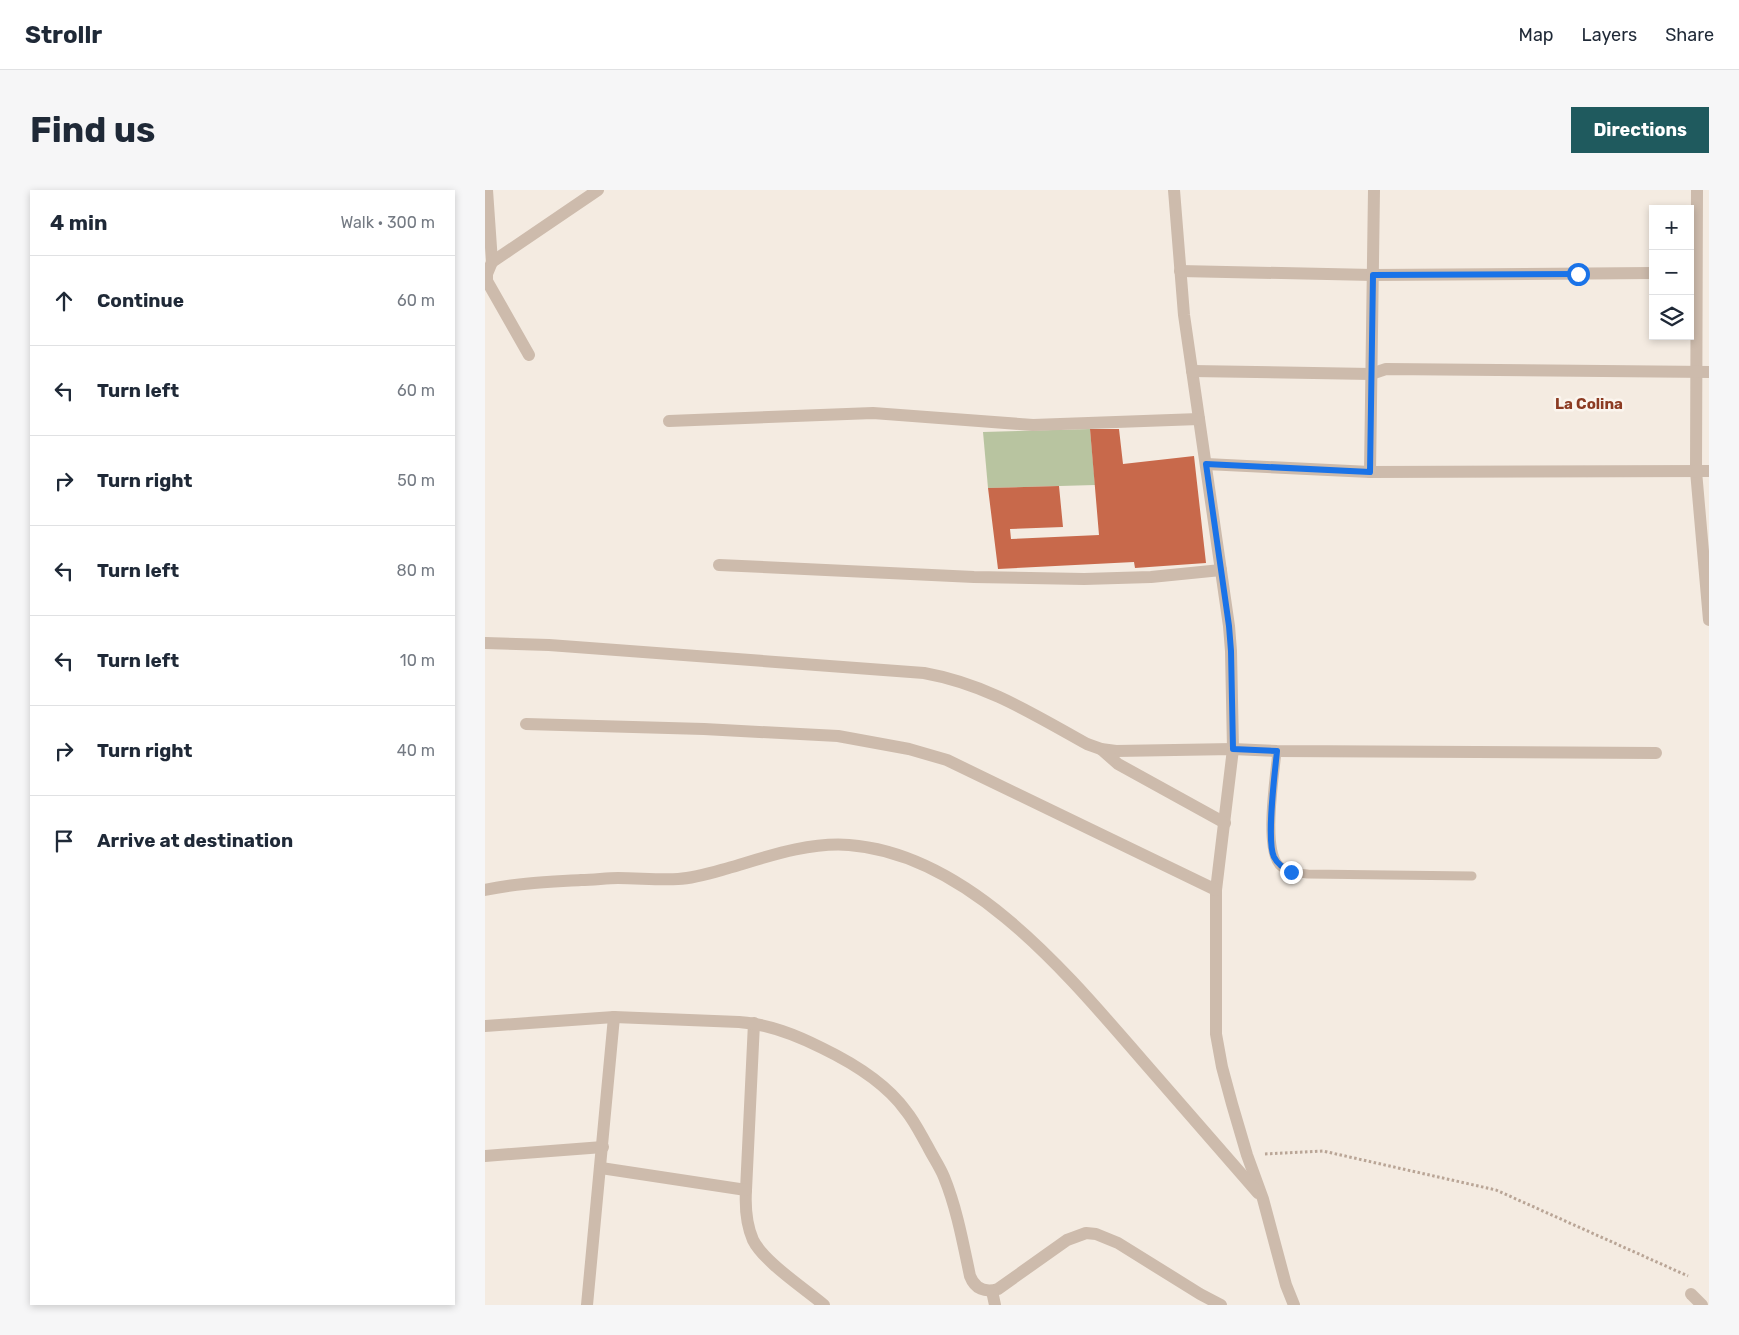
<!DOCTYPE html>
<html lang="en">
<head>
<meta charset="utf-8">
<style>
	body { margin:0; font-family:Rubik,sans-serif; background:#f6f6f7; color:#1f2937 }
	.controls { position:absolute; right:15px; top:15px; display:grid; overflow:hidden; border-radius:0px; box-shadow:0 2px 8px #0003 }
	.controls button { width:45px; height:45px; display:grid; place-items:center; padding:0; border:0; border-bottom:1px solid #e0e1e3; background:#fff; color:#1f2937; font:25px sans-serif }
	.stop { position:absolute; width:15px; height:15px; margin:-11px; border:4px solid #1a73e8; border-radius:50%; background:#fff }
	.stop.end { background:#1a73e8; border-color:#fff; box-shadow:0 1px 5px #0008 }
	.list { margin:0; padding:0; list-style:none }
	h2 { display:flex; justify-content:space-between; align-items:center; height:65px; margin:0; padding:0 20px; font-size:21px }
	h2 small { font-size:16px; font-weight:400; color:#747a83 }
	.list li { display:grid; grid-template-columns:32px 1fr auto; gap:15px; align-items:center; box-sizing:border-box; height:90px; padding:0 20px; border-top:1px solid #e0e1e3 }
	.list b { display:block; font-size:19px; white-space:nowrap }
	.list em { font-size:16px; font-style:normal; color:#747a83 }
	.icon { flex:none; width:28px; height:28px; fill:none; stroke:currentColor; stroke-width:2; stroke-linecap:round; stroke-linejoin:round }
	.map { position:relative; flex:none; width:1224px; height:1115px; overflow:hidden; border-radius:0px }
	header { display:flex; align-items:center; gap:30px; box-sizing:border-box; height:70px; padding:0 25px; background:#fff; border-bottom:1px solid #e0e1e3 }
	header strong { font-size:24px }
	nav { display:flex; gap:28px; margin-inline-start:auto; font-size:18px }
	.intro { display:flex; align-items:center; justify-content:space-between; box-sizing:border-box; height:120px; padding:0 30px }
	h1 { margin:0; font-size:35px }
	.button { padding:12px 22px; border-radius:0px; background:#1f5a5e; color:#fff; font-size:18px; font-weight:700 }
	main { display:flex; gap:30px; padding:0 30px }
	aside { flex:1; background:#fff; border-radius:0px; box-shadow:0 2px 8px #0003 }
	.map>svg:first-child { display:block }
	.green { fill:#b8c4a0 }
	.building { fill:#c8694b }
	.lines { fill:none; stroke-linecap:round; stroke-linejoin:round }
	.path { stroke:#b9a596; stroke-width:3; stroke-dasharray:2.5 2.5; stroke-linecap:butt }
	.service { stroke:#cdbbac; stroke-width:9 }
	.pedestrian { stroke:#cdbbac; stroke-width:12 }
	.minor { stroke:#cdbbac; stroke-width:12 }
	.route { stroke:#1a73e8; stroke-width:6 }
	.labels { text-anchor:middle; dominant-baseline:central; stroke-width:5; stroke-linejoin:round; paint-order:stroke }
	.neighbourhood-label { font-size:15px; font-weight:bold; fill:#8c3b22; stroke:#fbf5ee }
</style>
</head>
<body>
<header>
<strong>Strollr</strong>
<nav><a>Map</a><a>Layers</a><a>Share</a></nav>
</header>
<div class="intro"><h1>Find us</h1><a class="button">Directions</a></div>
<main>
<aside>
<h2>4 min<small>Walk · 300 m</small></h2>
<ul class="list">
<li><svg class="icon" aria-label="ahead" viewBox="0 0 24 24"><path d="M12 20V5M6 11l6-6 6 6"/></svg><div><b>Continue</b></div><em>60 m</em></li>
<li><svg class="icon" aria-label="left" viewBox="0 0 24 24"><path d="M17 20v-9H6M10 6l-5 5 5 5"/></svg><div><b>Turn left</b></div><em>60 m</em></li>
<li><svg class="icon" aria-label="right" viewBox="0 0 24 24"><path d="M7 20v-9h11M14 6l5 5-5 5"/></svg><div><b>Turn right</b></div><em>50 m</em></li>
<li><svg class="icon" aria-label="left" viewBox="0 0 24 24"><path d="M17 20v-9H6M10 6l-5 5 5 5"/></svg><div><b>Turn left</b></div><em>80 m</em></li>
<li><svg class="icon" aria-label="left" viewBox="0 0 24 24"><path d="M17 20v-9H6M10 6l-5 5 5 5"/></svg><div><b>Turn left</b></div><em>10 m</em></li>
<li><svg class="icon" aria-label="right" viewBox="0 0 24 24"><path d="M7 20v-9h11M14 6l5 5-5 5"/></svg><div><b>Turn right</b></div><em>40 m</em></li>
<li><svg class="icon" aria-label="arrive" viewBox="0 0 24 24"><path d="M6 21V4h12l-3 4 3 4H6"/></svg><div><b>Arrive at destination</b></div></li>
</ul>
</aside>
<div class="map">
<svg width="1224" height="1115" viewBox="0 0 1224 1115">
	<rect width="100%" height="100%" fill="#f4ebe1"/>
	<!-- green -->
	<path class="green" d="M605,239L610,295L503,298L498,242Z"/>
	<!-- building -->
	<path class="building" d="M605,239H634L638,274L709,266L721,373L650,378L649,372L513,379L503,298L574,296L578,337L525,339L526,349L614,345Z"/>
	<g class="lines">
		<!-- path -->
		<path class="path" d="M780,964L838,961L1011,1000L1203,1086"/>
		<!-- service -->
		<path class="service" d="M792,561C790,585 778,657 794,675C801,682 813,683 823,684L987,686"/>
		<!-- pedestrian -->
		<path class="pedestrian" d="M1206,1104L1217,1115"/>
		<!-- minor -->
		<g class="minor">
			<path d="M2,0L7,72L2,84V91L44,165"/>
			<path d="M689,0L699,125L744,436L746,461L748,559L731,700V844L737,877L747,914L762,965L778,1009L801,1095L809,1115"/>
			<path d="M1212,0L1211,281L1224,430"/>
			<path d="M7,72L113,0"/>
			<path d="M695,81L888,85L1168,83"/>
			<path d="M707,181L886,184L901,179L1224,182"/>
			<path d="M184,231L388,223L548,235L714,229"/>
			<path d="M721,274L885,282L1224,281"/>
			<path d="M885,282L889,0"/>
			<path d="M234,375L489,387L599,389L666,387L736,380"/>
			<path d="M0,453L64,455L439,483C501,494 548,524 602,554L616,559L631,561L748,559L792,561L1171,563"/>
			<path d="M41,534L219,539L353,546L424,559L462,570L731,700"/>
			<path d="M616,559L633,574L740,633"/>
			<path d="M0,700C32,693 64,692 96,690C109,690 121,688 133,688C153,688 173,690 193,689C212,688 229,682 247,677C284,666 325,652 364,655C485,664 584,786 658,871C696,915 735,959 773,1003"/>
			<path d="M269,833L261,1000C260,1017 261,1034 268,1050C279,1072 319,1098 339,1115"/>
			<path d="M0,836L129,827L254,832C284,834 311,845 337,858C368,873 401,893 421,921C430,932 436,945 443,957C448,967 455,977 459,987C472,1019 478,1053 485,1086C490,1099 500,1103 513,1099L582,1050L601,1043L611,1044L633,1053L715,1104L736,1115"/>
			<path d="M0,966L118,957"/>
			<path d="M116,978L261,1000"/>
			<path d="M507,1101L510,1115"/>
			<path d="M102,1115L129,827"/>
		</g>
	</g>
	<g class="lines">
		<!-- route -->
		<path class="route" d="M806,682C799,678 793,675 789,667C781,650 790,582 792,561L748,559L746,461L744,436L721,274L885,282L888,85L1093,84"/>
	</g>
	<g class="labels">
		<!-- neighbourhood labels -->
		<g class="neighbourhood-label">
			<text x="1104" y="214">La Colina</text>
		</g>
	</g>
</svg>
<div class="controls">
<button>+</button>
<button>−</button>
<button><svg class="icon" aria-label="layers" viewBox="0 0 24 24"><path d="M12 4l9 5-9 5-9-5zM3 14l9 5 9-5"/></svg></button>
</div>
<div class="stop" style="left:1093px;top:84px"></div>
<div class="stop end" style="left:806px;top:682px"></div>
</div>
</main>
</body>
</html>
